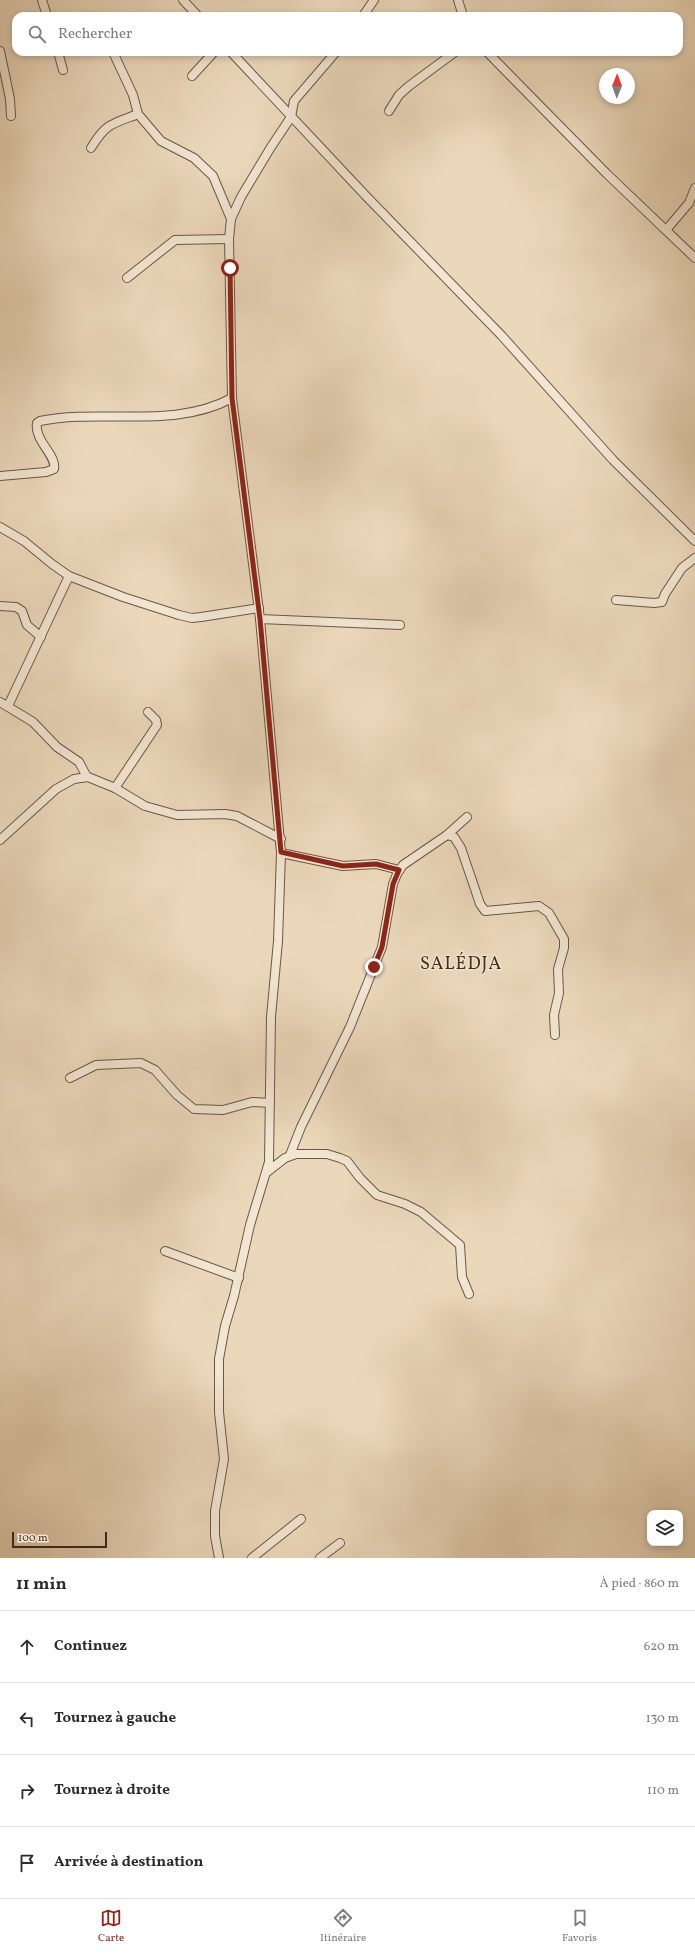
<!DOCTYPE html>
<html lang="fr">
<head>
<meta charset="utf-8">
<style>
	body { margin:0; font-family:Vollkorn,serif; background:#f7f7f7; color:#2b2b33 }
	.controls { position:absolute; right:12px; bottom:12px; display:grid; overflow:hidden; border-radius:8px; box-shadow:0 2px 6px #0003 }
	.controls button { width:36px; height:36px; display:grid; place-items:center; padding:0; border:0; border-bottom:1px solid #e1e1e2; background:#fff; color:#2b2b33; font:20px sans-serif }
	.compass { position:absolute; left:599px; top:68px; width:36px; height:36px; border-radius:50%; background:#fff; box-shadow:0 2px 6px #0003; rotate:1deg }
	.scale { position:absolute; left:12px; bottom:10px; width:95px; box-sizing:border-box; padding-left:4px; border:2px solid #402d18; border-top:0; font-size:11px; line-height:14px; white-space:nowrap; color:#402d18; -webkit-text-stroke:3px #f2e6d3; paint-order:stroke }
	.stop { position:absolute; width:12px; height:12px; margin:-9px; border:3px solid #8f2418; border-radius:50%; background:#fff }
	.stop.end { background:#8f2418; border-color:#fff; box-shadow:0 1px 4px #0008 }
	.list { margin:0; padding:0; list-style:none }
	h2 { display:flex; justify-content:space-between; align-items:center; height:52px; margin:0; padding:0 16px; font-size:17px }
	h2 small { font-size:13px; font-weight:400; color:#7c7c81 }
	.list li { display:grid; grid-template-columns:26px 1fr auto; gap:12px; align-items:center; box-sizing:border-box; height:72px; padding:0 16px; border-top:1px solid #e1e1e2 }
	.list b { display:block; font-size:15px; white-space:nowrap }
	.list em { font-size:13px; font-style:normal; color:#7c7c81 }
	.icon { flex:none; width:22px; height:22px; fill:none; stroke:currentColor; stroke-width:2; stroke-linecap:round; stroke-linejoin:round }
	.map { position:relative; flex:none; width:695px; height:1558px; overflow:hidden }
	.search { position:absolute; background:#fff; box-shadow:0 2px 6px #0003; left:12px; right:12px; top:12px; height:44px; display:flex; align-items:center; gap:10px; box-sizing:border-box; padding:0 14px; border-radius:12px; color:#7c7c81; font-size:15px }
	.sheet { height:340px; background:#fff }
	nav { display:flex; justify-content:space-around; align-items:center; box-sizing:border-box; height:56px; border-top:1px solid #e1e1e2; background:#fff; font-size:11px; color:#7c7c81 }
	nav a { display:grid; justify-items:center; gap:2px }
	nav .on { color:#8f2418 }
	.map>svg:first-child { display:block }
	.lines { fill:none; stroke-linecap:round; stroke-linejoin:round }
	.minor-casing { stroke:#6b5841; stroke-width:10 }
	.minor { stroke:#f2e6d3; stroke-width:8 }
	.route { stroke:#8f2418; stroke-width:5 }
	.labels { text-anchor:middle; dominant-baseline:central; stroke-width:3; stroke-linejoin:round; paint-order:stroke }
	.quarter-label { font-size:18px; letter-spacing:1px; fill:#402d18; stroke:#f2e6d3 }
</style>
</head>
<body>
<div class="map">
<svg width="695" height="1558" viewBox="0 0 695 1558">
	<rect width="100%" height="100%" fill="#ebd8bb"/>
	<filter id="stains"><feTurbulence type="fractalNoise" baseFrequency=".005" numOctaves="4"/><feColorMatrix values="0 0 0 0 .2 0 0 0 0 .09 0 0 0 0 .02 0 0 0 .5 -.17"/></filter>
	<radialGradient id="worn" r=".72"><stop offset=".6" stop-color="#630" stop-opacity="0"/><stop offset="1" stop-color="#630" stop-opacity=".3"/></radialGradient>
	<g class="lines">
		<defs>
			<g id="minor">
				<path d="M42,0L47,16"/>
				<path d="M183,0L198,16"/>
				<path d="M458,0L463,16"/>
				<path d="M363,16L374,0"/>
				<path d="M0,51L10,99L11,116"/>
				<path d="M58,52L63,70"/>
				<path d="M113,52L133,95L138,114L161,141L194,158L213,176L231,219"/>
				<path d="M231,52L365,195L502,336L613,460L695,541"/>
				<path d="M487,52L607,174L695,258"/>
				<path d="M192,76L214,52"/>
				<path d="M389,111L399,95L409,86L455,52"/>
				<path d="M91,148C106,123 112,124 138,114"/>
				<path d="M666,230L689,203L695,188"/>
				<path d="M127,278L175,240L229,239"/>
				<path d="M0,476L46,472L54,469C57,455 34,441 37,423L40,421C103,408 173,430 232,398"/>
				<path d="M0,527L24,541L52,564L69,576L123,597L179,615L192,618L201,617L259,608"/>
				<path d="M616,600L654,603L662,602L665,594L682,568L695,558"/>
				<path d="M0,606L16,607L22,611L27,625L41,637"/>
				<path d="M260,619L400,625"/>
				<path d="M0,702L33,722L57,747L79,762L87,777"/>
				<path d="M8,706L69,576"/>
				<path d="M115,788L157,725L156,720L148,712"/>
				<path d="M447,835L454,837L461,848L480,904L485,911L539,906L549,913L564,939V948L558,969L559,993L554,1015L555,1035"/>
				<path d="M0,840L56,789L74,779L88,777L115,788L145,806L177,815L225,814L237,816L281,839"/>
				<path d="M281,853L343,866L376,864L399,870"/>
				<path d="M70,1078L96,1065L141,1063L155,1070L177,1095L194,1109L223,1110L252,1102L270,1103"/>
				<path d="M290,1155L301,1127L350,1027L382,947L393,884L397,874L403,865L447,835L467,817"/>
				<path d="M267,1172L285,1158L296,1154H327L340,1158L347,1161L360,1178L377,1195L405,1204L421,1212L460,1245L462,1277L469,1294"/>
				<path d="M165,1251L239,1278"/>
				<path d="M219,1558L215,1536V1511L224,1459L219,1412V1359L225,1326L234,1296L250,1225L269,1162L271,1017L278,941L281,853L260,619L232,398L229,239L231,219L241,197L271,147L291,117L294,101L336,52"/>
				<path d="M252,1558L301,1519"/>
				<path d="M320,1558L340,1543"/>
			</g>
		</defs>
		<!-- minor casing -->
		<use href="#minor" class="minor-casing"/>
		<!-- minor -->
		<use href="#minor" class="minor"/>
	</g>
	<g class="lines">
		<!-- route -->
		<path class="route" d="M230,268L232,398L260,619L281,852L343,866L376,864L399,870L393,884L382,947L374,967"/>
	</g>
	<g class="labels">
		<!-- quarter labels -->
		<g class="quarter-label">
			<text x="461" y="964">SALÉDJA</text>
		</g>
	</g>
	<rect width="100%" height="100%" filter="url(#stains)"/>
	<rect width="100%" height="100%" fill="url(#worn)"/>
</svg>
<div class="controls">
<button><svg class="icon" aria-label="layers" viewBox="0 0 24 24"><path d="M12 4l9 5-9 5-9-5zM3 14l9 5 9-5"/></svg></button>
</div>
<svg class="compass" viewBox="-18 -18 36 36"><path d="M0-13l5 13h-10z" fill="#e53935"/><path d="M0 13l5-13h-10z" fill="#7c7c81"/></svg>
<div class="scale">100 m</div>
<div class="stop" style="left:230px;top:268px"></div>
<div class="stop end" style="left:374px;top:967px"></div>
<div class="search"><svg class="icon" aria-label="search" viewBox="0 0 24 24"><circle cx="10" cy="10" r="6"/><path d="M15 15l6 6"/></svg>Rechercher</div>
</div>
<section class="sheet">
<h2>11 min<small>À pied · 860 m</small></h2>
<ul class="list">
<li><svg class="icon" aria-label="ahead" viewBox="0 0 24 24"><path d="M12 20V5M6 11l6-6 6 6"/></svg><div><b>Continuez</b></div><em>620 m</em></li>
<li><svg class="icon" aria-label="left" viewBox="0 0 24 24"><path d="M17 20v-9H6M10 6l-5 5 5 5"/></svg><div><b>Tournez à gauche</b></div><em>130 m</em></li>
<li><svg class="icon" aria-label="right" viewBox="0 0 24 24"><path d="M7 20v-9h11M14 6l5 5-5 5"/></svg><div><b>Tournez à droite</b></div><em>110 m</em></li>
<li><svg class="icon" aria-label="arrive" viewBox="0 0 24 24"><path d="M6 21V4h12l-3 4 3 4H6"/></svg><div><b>Arrivée à destination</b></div></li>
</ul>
</section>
<nav>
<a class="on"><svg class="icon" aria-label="map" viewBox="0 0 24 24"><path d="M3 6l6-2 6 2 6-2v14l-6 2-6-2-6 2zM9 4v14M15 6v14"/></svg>Carte</a>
<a><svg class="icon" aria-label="directions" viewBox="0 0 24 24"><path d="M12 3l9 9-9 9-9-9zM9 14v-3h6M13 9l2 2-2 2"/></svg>Itinéraire</a>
<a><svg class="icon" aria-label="saved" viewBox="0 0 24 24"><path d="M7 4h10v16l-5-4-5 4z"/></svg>Favoris</a>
</nav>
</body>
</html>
